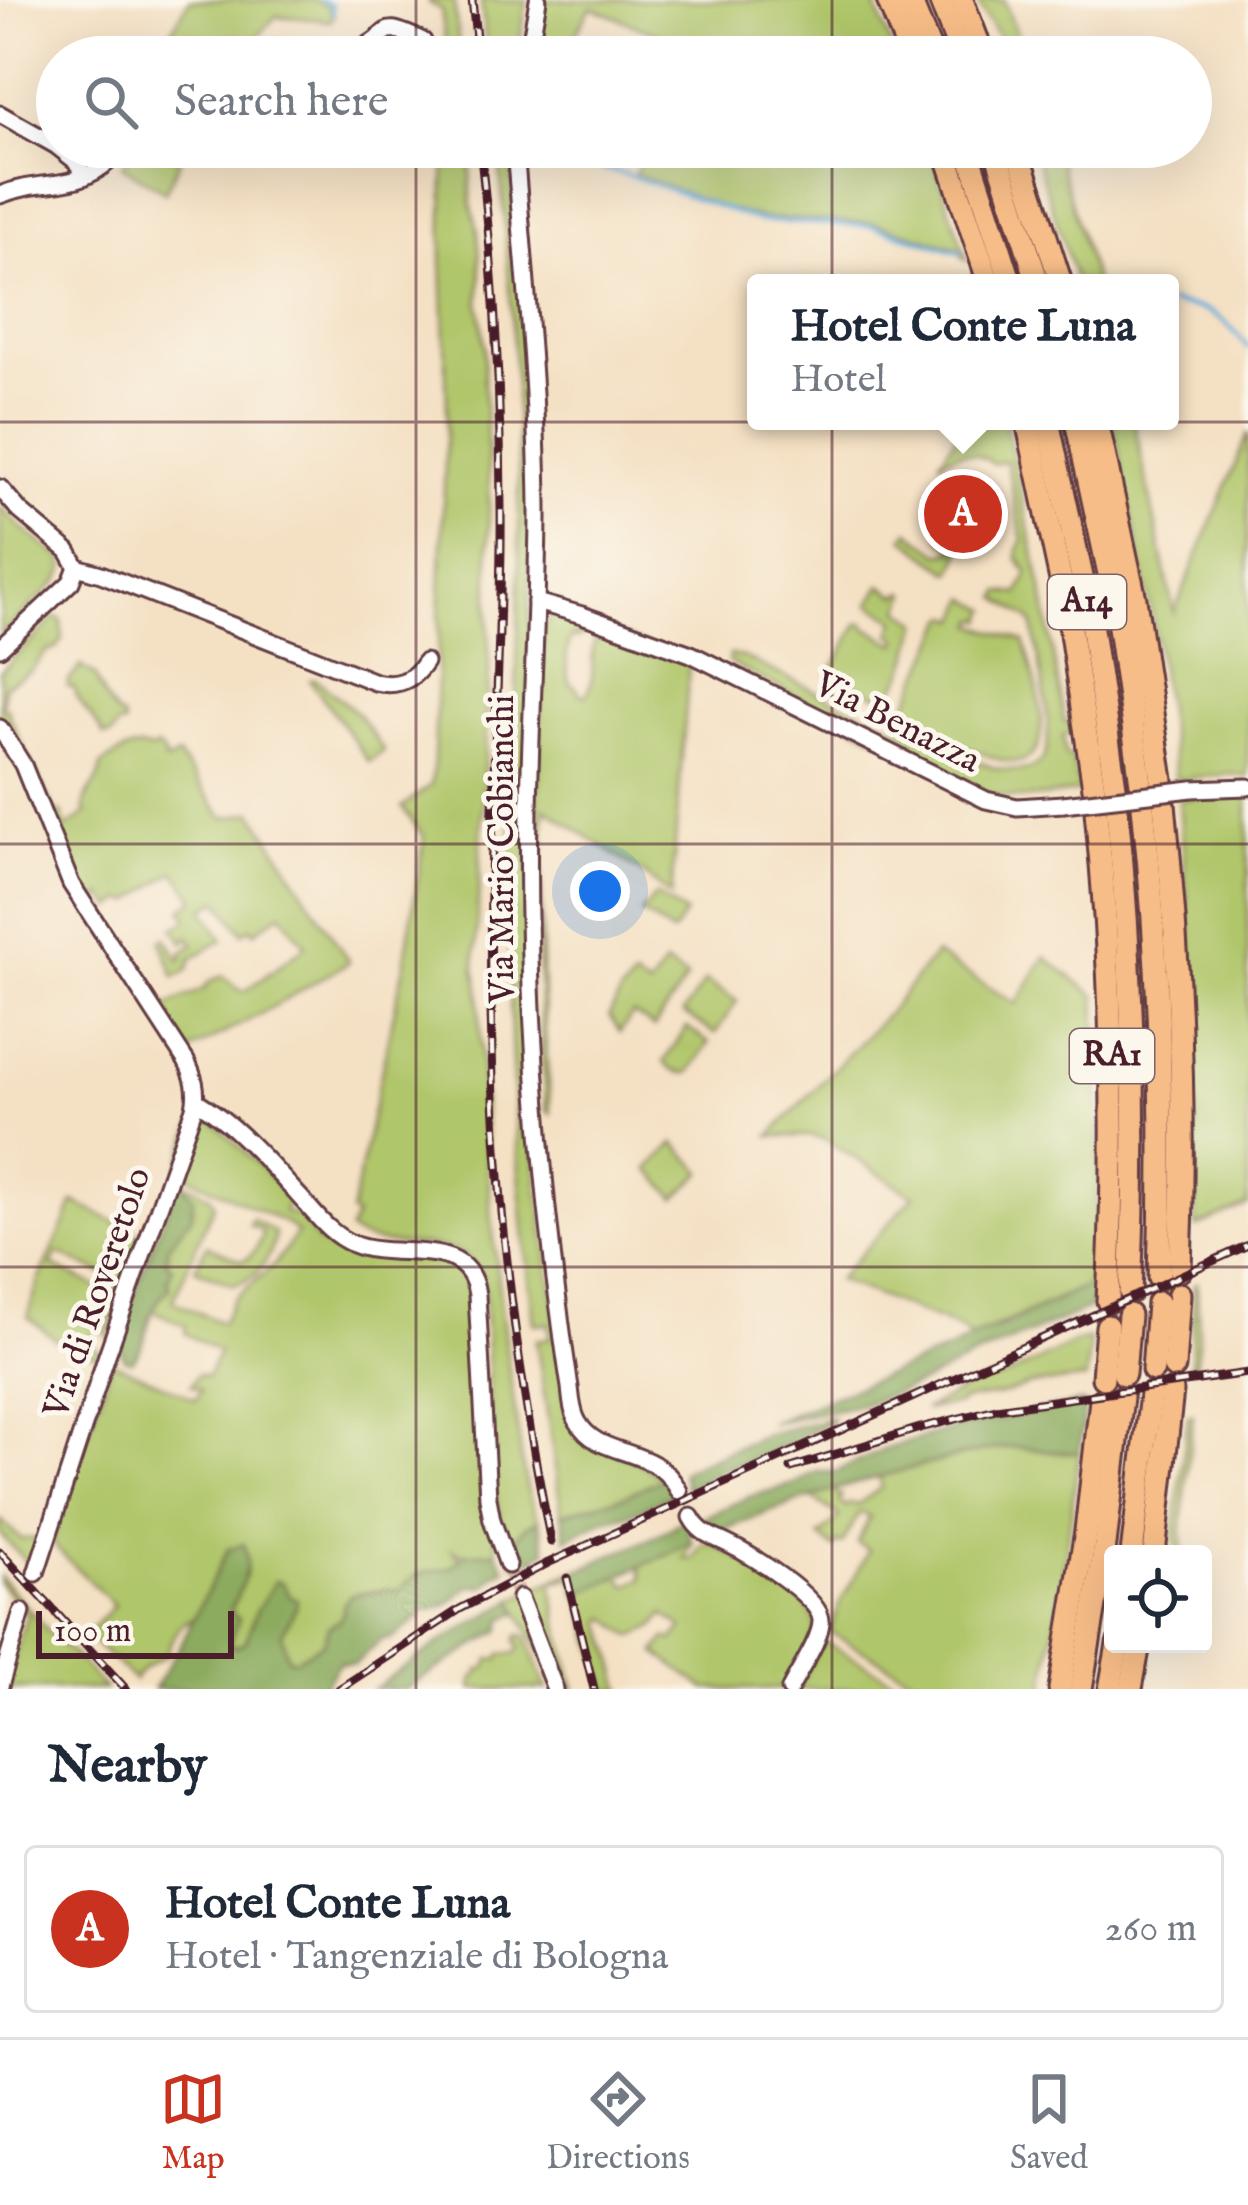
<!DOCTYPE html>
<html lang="en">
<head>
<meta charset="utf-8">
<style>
	body { margin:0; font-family:"IM FELL English",serif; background:#f6f6f7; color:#1f2937 }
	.controls { position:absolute; right:36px; bottom:36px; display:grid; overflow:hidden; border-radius:12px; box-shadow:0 12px 48px #0002 }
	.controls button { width:108px; height:108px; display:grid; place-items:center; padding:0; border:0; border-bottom:3px solid #e0e1e3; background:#fff; color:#1f2937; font:60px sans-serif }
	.scale { position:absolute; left:36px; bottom:30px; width:198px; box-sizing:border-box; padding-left:12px; border:6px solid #4a1f2b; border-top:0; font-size:33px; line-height:42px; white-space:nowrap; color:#4a1f2b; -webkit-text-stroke:9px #fbf7ec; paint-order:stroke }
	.you { position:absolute; left:600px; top:891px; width:42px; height:42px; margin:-30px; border:9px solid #fff; border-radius:50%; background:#1a73e8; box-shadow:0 0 0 18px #1a73e833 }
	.badge { display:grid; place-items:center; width:78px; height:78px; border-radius:50%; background:#c8321e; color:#fff; font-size:39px; font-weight:700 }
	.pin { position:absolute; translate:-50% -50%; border:6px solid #fff; box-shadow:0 3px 12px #0006 }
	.popup { position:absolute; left:747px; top:274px; width:432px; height:156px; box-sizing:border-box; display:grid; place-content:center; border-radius:12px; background:#fff; filter:drop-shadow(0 3px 9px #0005); font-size:39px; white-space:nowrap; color:#747a83 }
	.popup b { font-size:45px; color:#1f2937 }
	.popup::after { content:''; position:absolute; left:50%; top:100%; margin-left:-24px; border:24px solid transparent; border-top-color:#fff }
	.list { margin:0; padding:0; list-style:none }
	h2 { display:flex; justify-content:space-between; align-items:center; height:156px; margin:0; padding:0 48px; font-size:51px }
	h2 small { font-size:39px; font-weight:400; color:#747a83 }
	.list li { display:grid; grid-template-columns:78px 1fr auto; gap:36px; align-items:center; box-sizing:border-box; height:168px; margin:0 24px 24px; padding:0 24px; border:3px solid #e0e1e3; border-radius:12px }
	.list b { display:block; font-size:45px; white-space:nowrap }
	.list p { margin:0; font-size:39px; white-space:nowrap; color:#747a83 }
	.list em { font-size:39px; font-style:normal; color:#747a83 }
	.icon { flex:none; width:66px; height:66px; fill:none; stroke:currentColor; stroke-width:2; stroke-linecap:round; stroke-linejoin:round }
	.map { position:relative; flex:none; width:1248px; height:1689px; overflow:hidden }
	.search { position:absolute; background:#fff; box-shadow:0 12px 48px #0002; left:36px; right:36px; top:36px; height:132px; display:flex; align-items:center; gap:30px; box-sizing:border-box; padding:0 42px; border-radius:66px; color:#747a83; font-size:45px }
	.sheet { height:348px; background:#fff }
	nav { display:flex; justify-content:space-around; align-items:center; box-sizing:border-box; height:168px; border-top:3px solid #e0e1e3; background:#fff; font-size:33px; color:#747a83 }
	nav a { display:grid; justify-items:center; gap:6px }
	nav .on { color:#c8321e }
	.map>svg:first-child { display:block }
	.green { fill:#b0c66a; stroke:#7d724a; stroke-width:3 }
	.forest { fill:#8cab5e; stroke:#6b6544; stroke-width:3 }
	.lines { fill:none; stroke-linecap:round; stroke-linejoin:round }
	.stream { stroke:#62acda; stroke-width:4.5 }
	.minor-tunnel { stroke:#d2b9a5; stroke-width:15; stroke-dasharray:15 8; stroke-linecap:butt }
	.minor-casing { stroke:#643c42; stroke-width:21 }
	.highway-casing { stroke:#643c42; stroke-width:27 }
	.minor { stroke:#fff; stroke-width:15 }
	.highway { stroke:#f7bd88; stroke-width:21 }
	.rail-casing { stroke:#4a1f2b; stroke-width:9 }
	.rail { stroke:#fbf7ec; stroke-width:4.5; stroke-dasharray:14; stroke-linecap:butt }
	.minor-bridge-casing { stroke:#643c42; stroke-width:21; stroke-linecap:butt }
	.minor-bridge { stroke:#fff; stroke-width:15 }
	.grid { fill:none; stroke:#4a1f2b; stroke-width:3; stroke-opacity:0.55 }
	.labels { text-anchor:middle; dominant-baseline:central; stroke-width:10; stroke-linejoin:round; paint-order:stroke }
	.shield { fill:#fbf7ec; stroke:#7f6065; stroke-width:3 }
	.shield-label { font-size:33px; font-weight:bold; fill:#4a1f2b }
	.street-label { font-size:36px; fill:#4a1f2b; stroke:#fbf7ec }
</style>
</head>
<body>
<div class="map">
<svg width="1248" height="1689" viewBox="0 0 1248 1689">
	<rect width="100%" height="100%" fill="#fbf7ec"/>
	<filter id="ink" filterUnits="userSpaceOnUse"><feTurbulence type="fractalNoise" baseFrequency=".00833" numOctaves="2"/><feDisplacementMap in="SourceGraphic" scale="24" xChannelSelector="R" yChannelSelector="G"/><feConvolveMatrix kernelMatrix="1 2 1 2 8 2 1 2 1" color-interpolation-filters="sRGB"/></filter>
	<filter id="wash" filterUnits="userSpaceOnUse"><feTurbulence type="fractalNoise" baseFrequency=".004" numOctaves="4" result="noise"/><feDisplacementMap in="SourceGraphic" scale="48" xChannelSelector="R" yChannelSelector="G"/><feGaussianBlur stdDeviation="2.7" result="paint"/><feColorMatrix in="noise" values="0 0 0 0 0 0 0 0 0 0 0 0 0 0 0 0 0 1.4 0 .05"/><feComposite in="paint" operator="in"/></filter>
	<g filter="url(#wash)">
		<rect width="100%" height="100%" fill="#f4e0c3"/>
		<!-- green -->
		<g class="green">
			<path d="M189,0H315L329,7L330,13L334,15L331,21C315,19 295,18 276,16L254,41L232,37L209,40L192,46L176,57H157Z"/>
			<path d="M429,0H454L460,57H447L441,9L429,3Z"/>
			<path d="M481,0H527L518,52L515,55L487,53Z"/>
			<path d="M544,0H873L896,57H688L692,48L591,7L563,57H554L551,51L544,55L536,51Z"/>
			<path d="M977,0H1004L1026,57H1008C1000,35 986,21 977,0Z"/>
			<path d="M133,147H158L180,161L165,192L122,166Z"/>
			<path d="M445,147H470L471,149V203L478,231L481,277L479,302L485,346L484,382L489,481V669L475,969L479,987C482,1127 493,1265 514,1404C520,1441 522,1488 539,1521L526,1526L511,1542L507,1541L494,1491L484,1288C469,1220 393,1262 349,1231L356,1216L351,1213L404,966L424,837L402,807L431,785L434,760L447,407L442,254Z"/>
			<path d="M498,147H508L524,315L530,454L528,1058L538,1184L571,1422L663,1478L624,1496L562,1514L536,1340L550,1338L549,1323L534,1324C521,1212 511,1099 510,987C508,853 517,719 519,585C521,438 512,293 498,147Z"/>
			<path d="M647,147H929L967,260L962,257L959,249L874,223L760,218L724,208L635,174Z"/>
			<path d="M1033,147H1055L1095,283H1076Z"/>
			<path d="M966,421H1005L1044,597L1064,721L1070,722L1072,733L1063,736L1066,756H1071L1080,791C1047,796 1020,803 987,793L728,662L730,655L743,657L860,712L992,767C1007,771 1035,775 1044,757C1056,734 1037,654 1033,625L1029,618L998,598L1001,592L1019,594L1028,574L1027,569L1021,566L1023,562L1018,560V549L1023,540L1006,461L993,464C974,450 960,449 939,462Z"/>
			<path d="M1113,421H1134L1174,613L1248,433V777L1228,774L1176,780L1153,620Z"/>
			<path d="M1,507L23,529L63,559L65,569L58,581L0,635Z"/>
			<path d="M909,531L941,554L956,550L941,538L942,534L965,543L953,571L950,572L904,538Z"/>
			<path d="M881,585L897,595L905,592L907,594L901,610L918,621L919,625C910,649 907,686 882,697L830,676V673L859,623H864L866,628C878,631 885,641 897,644L899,638L891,634L896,620L870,604Z"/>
			<path d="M968,598L989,609L985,620L978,619L975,625L1024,641C1032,668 1062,756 1017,762C1001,763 985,754 971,749C948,740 922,731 902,715L947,618L951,616L959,619Z"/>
			<path d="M56,617L61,620L63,639L57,648L46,652L31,671L5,685L2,707L8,709C9,719 15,725 17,734L55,812L62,813L65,829L87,813L84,810C84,791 101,784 101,766C115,755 133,743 151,750L157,747L163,753L166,762L178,756L224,818L253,812L349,962L264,1012L187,1053L160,1012L161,1008L204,989L210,981L223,976L241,991L247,990L306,946L281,913L254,932L251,928L243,933L218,900L204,910L223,940L192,958L188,970L175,977L161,941L166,937L179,960L183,959L181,953L194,944L189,937L183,942L174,928L188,919L182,909L195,899L175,871L131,902L123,900L113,908L103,896L91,904L76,878L25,758L0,719V672Z"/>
			<path d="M550,617L564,618L584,626L582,635L577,638L572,636C565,650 565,670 570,684L577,688L579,694L586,695C600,673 584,649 602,628L683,659L689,666L671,896L646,876L545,808C537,909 543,1013 551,1114L546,1110C533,950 538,789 543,628Z"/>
			<path d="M81,666L95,675C100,689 110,711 123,719L124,725L118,726L112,735L104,736C95,717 81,710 74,688L68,687V682Z"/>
			<path d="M316,679L357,713L384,751L369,762L310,680Z"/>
			<path d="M1198,797H1248V1205L1196,1227V1005L1179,800Z"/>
			<path d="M656,895L685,914L672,933L641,913Z"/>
			<path d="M935,954L1016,1004L1045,957L1096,996L1099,1130L1095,1282L971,1338L959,1328L837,1280L914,1196L825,1139L811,1136H770L888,1013Z"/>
			<path d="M665,964L687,978L654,1027L633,1014L620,1032L609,1016L621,993L634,979L649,988Z"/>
			<path d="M705,981L737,1001L715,1034L683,1013Z"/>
			<path d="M687,1027L709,1043L689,1073C678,1073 671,1072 664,1062Z"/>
			<path d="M204,1116L211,1119L292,1198L284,1210L285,1213L299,1215L317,1241L332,1250L338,1247L357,1254L439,1261L457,1269L468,1284L497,1552L463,1554L452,1550L461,1561L445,1572L417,1575L398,1591L388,1589L358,1593L340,1620L328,1627L323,1643L295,1660L287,1657L281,1634L290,1596L282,1583L257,1610L246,1641L236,1647L229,1642L233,1615L231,1608L245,1575V1558L229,1549L195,1617C177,1624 171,1638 166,1656C155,1661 140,1669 134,1680L86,1635L114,1605L56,1548L53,1539L112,1362L196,1399L201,1390L191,1385L198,1374L207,1377L219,1352L185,1333L186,1326L152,1310L163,1293L169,1287L167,1247L192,1211V1198L174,1182L177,1179L211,1197L214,1204L173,1301L222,1323L234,1299L275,1264L297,1233L287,1224L182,1173L179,1166L196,1118Z"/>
			<path d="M675,1143L703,1172L676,1198L649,1169Z"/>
			<path d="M74,1202L144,1236L108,1337L105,1334L116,1294L108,1287L111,1278L58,1253L51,1265L106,1291C103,1296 91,1338 91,1345L102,1353L101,1357L65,1347L28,1317L38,1283Z"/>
			<path d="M252,1219L275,1233C274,1256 257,1280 233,1285L195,1269L207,1245L242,1261C254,1256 258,1246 263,1234L260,1230L249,1225Z"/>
			<path d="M1197,1283L1199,1336L1195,1367H1191L1194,1284Z"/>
			<path d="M1090,1339L1086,1379L1030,1385L1001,1395L963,1400L958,1404L924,1410L961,1391L984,1381L1003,1378L1077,1342Z"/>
			<path d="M1193,1414L1181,1534L1184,1554H1178L1174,1535L1188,1415Z"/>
			<path d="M1016,1447L1060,1453L1079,1452L1063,1579L1044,1689H932L830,1632L837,1609L869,1550L857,1543L870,1517L860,1512L842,1544L837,1543L834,1548L819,1536L840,1517L811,1497L832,1490L842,1497L839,1502L846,1507L850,1503L857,1505L881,1488L880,1476L988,1450Z"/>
			<path d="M0,1519L21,1539H40L31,1567L0,1534Z"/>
			<path d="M692,1543L684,1559H693L703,1544H713C737,1558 819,1597 815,1627C813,1640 792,1675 785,1689H706L656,1653L667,1638L673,1641L683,1628L664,1614L654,1627L633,1637L607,1618L603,1621L622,1689H607L579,1594L619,1576L627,1586L643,1578L640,1566Z"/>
			<path d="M572,1571H575L574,1577L552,1582L561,1636L575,1689H562L512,1600Z"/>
			<path d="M0,1577L60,1644L75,1656L105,1689H4L27,1614L0,1583Z"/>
			<path d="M519,1635L526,1636L547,1689H472L474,1677L478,1676L479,1670L487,1668L490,1659L499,1660L502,1654L516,1653L520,1648L516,1641Z"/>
			<path d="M823,1641L825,1642L910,1689H796Z"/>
		</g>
		<!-- forest -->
		<g class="forest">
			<path d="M174,1182L183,1185L193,1198L191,1217L167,1247L166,1263L173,1267L168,1279L170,1288C141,1312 154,1336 132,1361L124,1358L119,1343L125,1318L170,1200Z"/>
			<path d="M1095,1282L1091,1308L978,1355L921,1383L872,1402L769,1423L956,1347L980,1333L998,1328Z"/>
			<path d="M1080,1403L1085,1404L1079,1452C1057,1454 1036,1447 1014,1447C984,1448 953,1458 923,1465C853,1483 786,1503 719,1532L702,1522V1518L749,1497L794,1484L816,1472H835L886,1449L955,1428Z"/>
			<path d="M831,1418L833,1420L762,1457L722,1470L686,1489L682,1472L686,1469L764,1435Z"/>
			<path d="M663,1478L673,1495L629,1514L603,1520L566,1539L562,1514L624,1496Z"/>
			<path d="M682,1520H686L692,1543L577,1595L574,1577L575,1571C593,1566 596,1562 611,1555C634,1546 662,1535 682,1520Z"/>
			<path d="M539,1521L546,1550L532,1560L515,1565L507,1541L515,1540L526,1526Z"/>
			<path d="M244,1544C252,1564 241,1590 231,1608L233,1615L239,1618L230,1642L236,1647L246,1641L257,1610L275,1581L282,1583L290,1596L297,1599L296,1607L282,1634L287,1657L294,1660L323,1643L328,1627C339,1621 344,1618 343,1605L351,1595L389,1589L398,1591C404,1587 409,1580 415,1576C436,1564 449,1579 463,1554L497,1552L506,1569L494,1576L486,1586H469L448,1604L427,1611L391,1639H382L355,1664L339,1663L321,1689H154L179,1648L228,1549Z"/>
			<path d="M514,1600L519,1612L503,1619L501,1630L405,1689H374L438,1644Z"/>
		</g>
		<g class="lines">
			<!-- stream -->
			<g class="stream">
				<path d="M321,0L332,6V14"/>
				<path d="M386,44L415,57"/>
				<path d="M562,157L634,177L759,221L873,226L961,253"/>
				<path d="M1170,303C1215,310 1219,313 1248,347"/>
			</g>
		</g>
	</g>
	<g filter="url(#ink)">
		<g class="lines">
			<!-- minor-tunnel -->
			<path class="minor-tunnel" d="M508,1565L520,1598"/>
			<defs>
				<g id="minor">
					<path d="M196,57L226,50H358C395,35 374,18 423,41"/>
					<path d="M528,57L538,0"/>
					<path d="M0,114L57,146"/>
					<path d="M58,147L77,162L85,176"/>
					<path d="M515,147C524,271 538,394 538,518C537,615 531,711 529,808C526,965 536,1123 555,1279C560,1315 564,1351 570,1387C571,1398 572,1412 578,1422C599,1460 656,1444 679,1491"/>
					<path d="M0,195C50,175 80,197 123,147"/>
					<path d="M0,488L20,511L68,551L77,567"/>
					<path d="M77,567L101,574L375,682C397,687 413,681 425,662"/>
					<path d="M536,602L582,615L691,654L986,800L1017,807L1063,804"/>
					<path d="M0,648L71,582L77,567"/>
					<path d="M0,728L23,765L71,884L186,1061C194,1076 198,1090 194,1108L107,1355L36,1573"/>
					<path d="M1192,789L1248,787"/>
					<path d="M196,1101C232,1121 270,1164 298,1195C315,1213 329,1234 353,1244C395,1262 469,1233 477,1295L488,1498L492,1520L508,1565"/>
					<path d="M691,1517C700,1534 712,1536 728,1544C749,1554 820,1597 821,1620C822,1638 798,1672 790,1689"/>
					<path d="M520,1598L555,1689"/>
					<path d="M0,1686L22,1612"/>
				</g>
				<g id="highway">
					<path d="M888,0L911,57"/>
					<path d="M910,0L933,57"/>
					<path d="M940,0L962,57"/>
					<path d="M962,0L984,57"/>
					<path d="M944,147L989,283"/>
					<path d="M967,147L1011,283"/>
					<path d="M995,147L1038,283"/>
					<path d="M1017,147L1061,283"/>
					<path d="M1027,421L1068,613L1094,788"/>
					<path d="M1048,421L1089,609L1115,786"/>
					<path d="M1076,421L1116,606L1141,783"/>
					<path d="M1097,421L1135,599L1162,780"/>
					<path d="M1164,804C1180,958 1186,1114 1180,1270"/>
					<path d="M1143,806C1160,963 1164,1120 1159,1278"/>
					<path d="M1117,809C1133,970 1138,1130 1130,1292"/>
					<path d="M1096,811C1113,975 1116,1137 1108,1301"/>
					<path d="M1174,1367L1179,1294"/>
					<path d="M1153,1370L1158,1303"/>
					<path d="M1124,1374L1129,1315"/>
					<path d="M1103,1378L1107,1326"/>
					<path d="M1132,1554L1151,1394"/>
					<path d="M1154,1554L1172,1391"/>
					<path d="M1060,1689L1086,1531L1101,1400"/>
					<path d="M1081,1689L1105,1545L1122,1397"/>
					<path d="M1110,1689L1118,1644"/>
					<path d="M1131,1689L1139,1644"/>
				</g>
			</defs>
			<!-- minor casing -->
			<use href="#minor" class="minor-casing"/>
			<!-- highway casing -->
			<use href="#highway" class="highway-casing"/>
			<!-- minor -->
			<use href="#minor" class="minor"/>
			<!-- highway -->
			<use href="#highway" class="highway"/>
			<defs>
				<g id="rail">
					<path d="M472,0L478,57"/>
					<path d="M480,147C495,279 502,413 501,546C499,698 488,849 491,1001C493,1183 515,1364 551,1542"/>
					<path d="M791,1468L920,1428L996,1409L1248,1373"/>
					<path d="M0,1552L126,1689"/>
					<path d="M567,1578L594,1689"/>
					<path d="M339,1689L460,1609L548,1563L1248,1245"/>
				</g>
			</defs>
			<!-- rail casing -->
			<use href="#rail" class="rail-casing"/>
			<!-- rail -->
			<use href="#rail" class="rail"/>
			<defs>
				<path id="minor-bridge" d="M1063,804L1192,789"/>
			</defs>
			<!-- minor-bridge casing -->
			<use href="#minor-bridge" class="minor-bridge-casing"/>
			<!-- minor-bridge -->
			<use href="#minor-bridge" class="minor-bridge"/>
		</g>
	</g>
	<!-- grid -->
	<path class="grid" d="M416,0V57M832,0V57M416,147V1689M832,147V1689M0,422H1248M0,844H1248M0,1267H1248"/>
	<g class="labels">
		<!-- shield labels -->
		<g class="shield">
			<rect x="1048" y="575" width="78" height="54" rx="9"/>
			<rect x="1070" y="1029" width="84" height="54" rx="9"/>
		</g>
		<g class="shield-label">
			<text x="1087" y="602">A14</text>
			<text x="1112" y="1056">RA1</text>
		</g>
		<!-- street labels -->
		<g class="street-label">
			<text transform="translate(897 723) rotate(27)">Via Benazza</text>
			<text transform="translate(503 849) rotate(-90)">Via Mario Cobianchi</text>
			<text transform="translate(98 1293) rotate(-71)">Via di Roveretolo</text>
		</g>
	</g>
</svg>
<div class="controls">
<button><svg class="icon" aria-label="locate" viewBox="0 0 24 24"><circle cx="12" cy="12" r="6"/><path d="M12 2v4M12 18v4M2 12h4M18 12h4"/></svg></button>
</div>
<div class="scale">100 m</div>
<div class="you"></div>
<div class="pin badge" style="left:963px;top:514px">A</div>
<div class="popup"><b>Hotel Conte Luna</b>Hotel</div>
<div class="search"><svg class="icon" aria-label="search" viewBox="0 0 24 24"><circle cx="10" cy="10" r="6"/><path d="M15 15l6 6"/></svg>Search here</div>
</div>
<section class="sheet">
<h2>Nearby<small></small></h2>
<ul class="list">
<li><span class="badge">A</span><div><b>Hotel Conte Luna</b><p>Hotel · Tangenziale di Bologna</p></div><em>260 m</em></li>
</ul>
</section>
<nav>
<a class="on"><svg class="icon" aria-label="map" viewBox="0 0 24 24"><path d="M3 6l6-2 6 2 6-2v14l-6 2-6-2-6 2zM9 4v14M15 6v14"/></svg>Map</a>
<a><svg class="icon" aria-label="directions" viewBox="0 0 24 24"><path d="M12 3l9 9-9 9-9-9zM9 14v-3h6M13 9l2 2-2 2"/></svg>Directions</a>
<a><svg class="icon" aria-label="saved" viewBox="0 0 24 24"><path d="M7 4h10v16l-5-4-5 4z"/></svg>Saved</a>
</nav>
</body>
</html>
